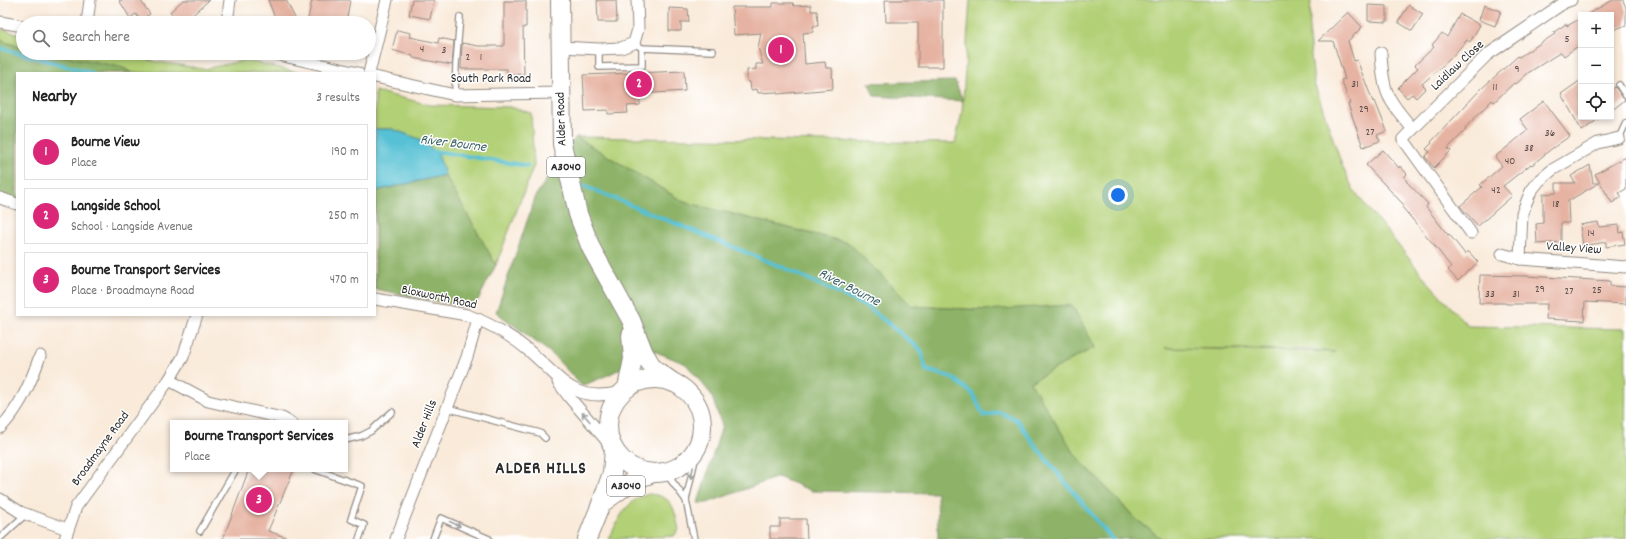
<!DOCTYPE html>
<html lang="en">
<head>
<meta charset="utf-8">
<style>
	body { margin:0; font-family:Dekko,sans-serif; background:#f2f2f2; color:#222 }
	.controls { position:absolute; right:12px; top:12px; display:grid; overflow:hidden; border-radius:0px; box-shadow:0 2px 6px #0003 }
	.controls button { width:36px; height:36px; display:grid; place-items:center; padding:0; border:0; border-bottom:1px solid #e0e0e0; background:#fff; color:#222; font:20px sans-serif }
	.you { position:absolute; left:1118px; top:195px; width:14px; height:14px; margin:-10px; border:3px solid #fff; border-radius:50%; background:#1a73e8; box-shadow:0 0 0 6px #1a73e833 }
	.badge { display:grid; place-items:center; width:26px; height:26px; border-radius:50%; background:#db2777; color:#fff; font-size:13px; font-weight:700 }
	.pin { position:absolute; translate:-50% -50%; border:2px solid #fff; box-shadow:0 1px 4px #0006 }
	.popup { position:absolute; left:170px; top:420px; width:178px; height:52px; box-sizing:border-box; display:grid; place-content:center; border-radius:0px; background:#fff; filter:drop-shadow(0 1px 3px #0005); font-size:13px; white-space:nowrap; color:#767676 }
	.popup b { font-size:15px; color:#222 }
	.popup::after { content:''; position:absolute; left:50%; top:100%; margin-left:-8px; border:8px solid transparent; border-top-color:#fff }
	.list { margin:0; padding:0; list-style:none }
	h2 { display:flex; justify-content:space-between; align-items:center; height:52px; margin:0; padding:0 16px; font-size:17px }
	h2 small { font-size:13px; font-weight:400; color:#767676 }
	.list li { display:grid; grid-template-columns:26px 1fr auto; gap:12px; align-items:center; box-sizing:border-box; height:56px; margin:0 8px 8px; padding:0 8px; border:1px solid #e0e0e0; border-radius:0px }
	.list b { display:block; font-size:15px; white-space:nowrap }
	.list p { margin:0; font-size:13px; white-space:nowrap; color:#767676 }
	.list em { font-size:13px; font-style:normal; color:#767676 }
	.icon { flex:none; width:22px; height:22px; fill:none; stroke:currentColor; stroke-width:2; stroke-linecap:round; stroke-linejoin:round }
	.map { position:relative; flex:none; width:1626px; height:539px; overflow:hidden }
	.search { position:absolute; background:#fff; box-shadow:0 2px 6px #0003; left:16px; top:16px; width:360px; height:44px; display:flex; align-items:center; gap:10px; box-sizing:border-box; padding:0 14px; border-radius:22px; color:#767676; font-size:15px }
	.panel { position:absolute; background:#fff; box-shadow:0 2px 6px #0003; left:16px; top:72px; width:360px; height:244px; border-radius:0px }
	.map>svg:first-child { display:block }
	.green { fill:#b2d076; stroke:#6e7e50; fill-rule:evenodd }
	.forest { fill:#8db267; stroke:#5c6e49 }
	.water { fill:#57c1d4; stroke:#417680 }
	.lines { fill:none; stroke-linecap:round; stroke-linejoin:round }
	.stream { stroke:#57c1d4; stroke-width:4 }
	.building { fill:#e6b3a2 }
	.service-casing { stroke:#928a82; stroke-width:8 }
	.minor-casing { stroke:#928a82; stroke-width:13 }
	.primary-casing { stroke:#928a82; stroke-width:20 }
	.service { stroke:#fff; stroke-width:5.5 }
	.minor { stroke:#fff; stroke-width:11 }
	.primary { stroke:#fff; stroke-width:18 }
	.oneway { stroke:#a0a0a0 }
	.labels { text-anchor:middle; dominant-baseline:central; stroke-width:3; stroke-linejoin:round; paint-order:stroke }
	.number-label { font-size:11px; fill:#5a4d49 }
	.shield { fill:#fff; stroke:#6b6b6b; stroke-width:1 }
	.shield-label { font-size:12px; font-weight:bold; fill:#2b2b2b }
	.street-label { font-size:13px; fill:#2b2b2b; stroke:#fff }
	.water-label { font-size:14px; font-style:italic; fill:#3a6066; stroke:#fff }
	.district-label { font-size:17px; font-weight:bold; letter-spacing:1px; fill:#2b2b2b; stroke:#fff }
</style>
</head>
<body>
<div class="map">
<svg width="1626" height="539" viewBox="0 0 1626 539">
	<rect width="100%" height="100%" fill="#fff"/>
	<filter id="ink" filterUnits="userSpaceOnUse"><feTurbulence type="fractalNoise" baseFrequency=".025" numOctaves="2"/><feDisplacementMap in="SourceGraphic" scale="8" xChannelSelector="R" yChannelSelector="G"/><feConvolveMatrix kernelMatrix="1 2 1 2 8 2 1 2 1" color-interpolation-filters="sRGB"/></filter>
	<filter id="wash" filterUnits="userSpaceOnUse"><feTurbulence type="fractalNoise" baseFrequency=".012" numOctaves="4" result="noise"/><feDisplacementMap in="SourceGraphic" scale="16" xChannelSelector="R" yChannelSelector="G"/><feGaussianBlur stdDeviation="0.9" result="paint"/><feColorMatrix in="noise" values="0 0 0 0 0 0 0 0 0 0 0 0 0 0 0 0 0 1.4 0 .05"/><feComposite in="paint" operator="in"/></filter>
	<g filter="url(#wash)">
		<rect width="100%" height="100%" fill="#f9ead9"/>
		<!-- green -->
		<g class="green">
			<path d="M970,0H1311L1309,37L1314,83L1342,165L1354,191L1429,283L1468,326L1626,329L1625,469L1626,470V539H1162L1136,519L1076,456L1030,382L1095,347L984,310L912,306L849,243L684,202L576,137L955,143L962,113ZM1165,348L1311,350L1335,352Z"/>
			<path d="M0,29L23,35V48L0,40Z"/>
			<path d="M51,53H104L204,69L245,60L301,73H133L121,67Z"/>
			<path d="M375,91L430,105L510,107L531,113L534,165L496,265L445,175L438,154L422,140L392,129H375Z"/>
			<path d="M649,494C674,496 674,509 679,530L674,536L609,539C619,519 625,500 649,494Z"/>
		</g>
		<!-- forest -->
		<g class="forest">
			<path d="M0,40L23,48V53H51L121,67L133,73H17V202L0,197Z"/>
			<path d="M955,81L963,101L874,96L869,83Z"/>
			<path d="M576,137L684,202L849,243L912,306L984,310L1072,305L1095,347L1030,382L1076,456L1136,519L1162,539H938L937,493L812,491L778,477L707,503H698L722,426L711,394L686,364L654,351L608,375L582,386L552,354L496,312L536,195Z"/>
			<path d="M445,175L496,265L478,300L466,307L375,289V191Z"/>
		</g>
		<!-- water -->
		<path class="water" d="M375,129H392L422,140L438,154L445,175L375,191Z"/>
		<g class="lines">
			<!-- stream -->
			<g class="stream">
				<path d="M0,48L92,73"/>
				<path d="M431,151L448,153L528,166"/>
				<path d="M584,186L789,270L869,308L921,350L926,370L951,377L973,394L984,416L999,412L1017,420L1037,448L1112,539"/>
			</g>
		</g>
		<g id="blocks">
			<!-- building -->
			<g class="building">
				<path d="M119,0H140L150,14L140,20L136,14L130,18Z"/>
				<path d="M183,0H209L184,23H179L170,12Z"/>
				<path d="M268,0H286L296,20L290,23H277Z"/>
				<path d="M312,0H350L346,23H307Z"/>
				<path d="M412,0H434L430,19L409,15Z"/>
				<path d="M597,0H616L617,22H598Z"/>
				<path d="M885,0H943V67H918V22H886Z"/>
				<path d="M1613,0H1623L1626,8V25L1611,31V15H1586Z"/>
				<path d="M504,1H526V27H523L524,74L507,75V69H461L462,43L478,46H504Z"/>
				<path d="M773,3H793L794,6L811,5V11H817L818,26H813V32L803,33L805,64L825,62L826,68H832L833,89L777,94V92L758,93L757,89L751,90L750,82L747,81V70L756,69V64H763L758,48L761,33L734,35L732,7H773Z"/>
				<path d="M1368,5L1387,6V22L1368,21Z"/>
				<path d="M1409,5L1423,14L1412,31L1398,22Z"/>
				<path d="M1484,5L1501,11L1495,26L1479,20Z"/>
				<path d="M669,8L688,9L689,22H681V31H669Z"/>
				<path d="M1348,12L1362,27L1348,41L1354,61L1357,60L1373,102L1375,101L1387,131L1377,135L1380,141L1363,147L1348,104L1350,103L1341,80L1345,79L1333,41H1318Z"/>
				<path d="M1460,14L1480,25L1470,42L1467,40L1449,60L1422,84L1426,88L1416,98L1412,94L1407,98L1398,88L1418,68L1415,65L1434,47L1432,45L1442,33L1447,37Z"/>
				<path d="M1581,18V44L1564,56L1561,52L1528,73L1516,84L1514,83L1494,102L1492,100L1465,128L1466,130L1448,148L1451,151L1434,168L1425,157L1430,152L1426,149L1432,143L1431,142L1481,89L1518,56L1519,57L1555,34L1554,32L1566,24L1567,26Z"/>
				<path d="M397,30L411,33L410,37L438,43L439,38L454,41L452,65L413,58V56L392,50Z"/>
				<path d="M684,71L685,91L640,94V105L627,106L628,113L608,114V110L585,111L583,75Z"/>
				<path d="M1581,80V117H1601L1582,131L1561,94Z"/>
				<path d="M1615,87L1625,100L1611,111V90Z"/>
				<path d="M1544,101L1570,136L1550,150L1532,165L1531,164L1503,186L1512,196L1478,226L1460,206L1482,187L1480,185L1502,166L1495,157L1528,130L1520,119Z"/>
				<path d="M1383,150L1399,168L1400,166L1407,174L1404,177L1407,180L1406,181L1428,204L1426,207L1448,235L1449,234L1465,254L1468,251L1478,262L1458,281L1448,270L1451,267L1435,246L1402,207L1404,205L1366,165Z"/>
				<path d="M1626,157V189L1619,193L1622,197L1612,203L1595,174Z"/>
				<path d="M1590,165L1593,183H1599L1568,201L1569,223H1561V242L1537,244L1536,224L1543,223V194L1556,193V183H1575L1571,176Z"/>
				<path d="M1598,222L1599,227L1619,225L1620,233L1623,232L1625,244L1606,247V242L1583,246L1580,225Z"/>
				<path d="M1480,275L1526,276L1610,281V286L1626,287V304L1585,302L1584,321L1546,319L1547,304H1506V303H1479Z"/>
				<path d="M249,469H294L268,531L288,538L287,539H223Z"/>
				<path d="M780,519H806L807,539H770V527H780Z"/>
			</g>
		</g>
	</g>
	<g filter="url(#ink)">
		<use href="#blocks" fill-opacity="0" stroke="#928a82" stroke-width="1"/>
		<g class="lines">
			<defs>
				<g id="service">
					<path d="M634,43L642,48L713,51"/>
					<path d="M599,49V67L642,66V48"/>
					<path d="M1619,85L1626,96"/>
					<path d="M455,95L456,64L460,17"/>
					<path d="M1619,138L1626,123"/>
					<path d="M447,408L540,433L545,438"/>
					<path d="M345,440L361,436L371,431L392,412"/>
					<path d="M314,469L362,486L351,519L364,525L359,539"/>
					<path d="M665,472L686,500L694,539"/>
					<path d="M686,500L698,446"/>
					<path d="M200,531L236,469"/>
					<path d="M0,538L26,514"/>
					<path d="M433,539L441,518L489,539"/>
				</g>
				<g id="minor">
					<path d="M0,22L23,26"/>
					<path d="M87,23L90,0"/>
					<path d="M227,23L230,0"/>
					<path d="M561,47L599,49L621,48L634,43L638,29L637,0"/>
					<path d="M270,53L358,73"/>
					<path d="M1381,53C1383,93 1387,99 1413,129L1487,55L1565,2L1571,0"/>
					<path d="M369,73L387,0"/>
					<path d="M375,77L455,95L561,93"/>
					<path d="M1413,129L1403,139L1471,233"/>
					<path d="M0,198L17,204"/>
					<path d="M1502,254L1520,259L1626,267"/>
					<path d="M1520,259L1522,213L1531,191L1539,181L1552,170L1598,143L1619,138"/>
					<path d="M375,299L467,315C489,323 510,335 528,350C562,378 571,404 621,392"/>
					<path d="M169,380L208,401L282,418L291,423"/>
					<path d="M558,382L569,397L612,447"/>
					<path d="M0,428C20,408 31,382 40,356"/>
					<path d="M0,499L20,512L67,529"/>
					<path d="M65,539L76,507L169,380L183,357L197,315"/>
					<path d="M396,539L467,357L478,319"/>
				</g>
				<g id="primary">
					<path d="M560,0L562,144L578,214L591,248L631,320L644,353L653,368L674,383"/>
					<circle cx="655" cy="426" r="47"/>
					<path d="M627,388L633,359L631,335"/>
					<path d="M601,504L634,480L653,473"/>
					<path d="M587,539L601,504L612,473L614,450"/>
				</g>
			</defs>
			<!-- service casing -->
			<use href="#service" class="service-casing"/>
			<!-- minor casing -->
			<use href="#minor" class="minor-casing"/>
			<!-- primary casing -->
			<use href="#primary" class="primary-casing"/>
			<!-- service -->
			<use href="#service" class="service"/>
			<!-- minor -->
			<use href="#minor" class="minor"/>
			<!-- primary -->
			<use href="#primary" class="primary"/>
		</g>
		<!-- one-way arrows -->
		<defs><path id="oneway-shaft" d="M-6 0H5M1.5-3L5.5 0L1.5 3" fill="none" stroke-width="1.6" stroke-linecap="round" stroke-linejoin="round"/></defs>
		<g class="oneway">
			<use href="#oneway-shaft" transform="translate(586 417) rotate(-130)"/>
			<use href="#oneway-shaft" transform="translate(692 473) rotate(101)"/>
			<use href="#oneway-shaft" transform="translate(455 524) rotate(24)"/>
		</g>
	</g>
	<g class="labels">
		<!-- number labels -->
		<g class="number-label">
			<text x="1567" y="40">5</text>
			<text x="422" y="50">4</text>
			<text x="444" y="51">3</text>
			<text x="468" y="58">2</text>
			<text x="481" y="58">1</text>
			<text x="1517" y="70">9</text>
			<text x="1355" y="85">31</text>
			<text x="1495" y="88">11</text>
			<text x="1364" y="110">29</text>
			<text x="1370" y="133">27</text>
			<text x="1550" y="134">36</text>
			<text x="1529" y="149">38</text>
			<text x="1510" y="162">40</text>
			<text x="1496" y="191">42</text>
			<text x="1556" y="205">18</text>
			<text x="1591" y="234">14</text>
			<text x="1540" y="290">29</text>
			<text x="1597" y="291">25</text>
			<text x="1569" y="292">27</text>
			<text x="1490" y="295">33</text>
			<text x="1516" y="295">31</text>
		</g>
		<!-- shield labels -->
		<g class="shield">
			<rect x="547" y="157" width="38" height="20" rx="3"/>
			<rect x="607" y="476" width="38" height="20" rx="3"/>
		</g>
		<g class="shield-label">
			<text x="566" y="167">A3040</text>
			<text x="626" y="486">A3040</text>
		</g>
		<!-- street labels -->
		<g class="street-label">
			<text transform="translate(1458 66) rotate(-43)">Laidlaw Close</text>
			<text x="491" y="79">South Park Road</text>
			<text transform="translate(562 119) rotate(-92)">Alder Road</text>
			<text transform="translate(1574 249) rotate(4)">Valley View</text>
			<text transform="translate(439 298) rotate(12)">Bloxworth Road</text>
			<text transform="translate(425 424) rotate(-69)">Alder Hills</text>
			<text transform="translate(101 449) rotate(-54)">Broadmayne Road</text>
		</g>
		<!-- water labels -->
		<g class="water-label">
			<text transform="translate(453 144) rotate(7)">River Bourne</text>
			<text transform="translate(849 288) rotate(27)">River Bourne</text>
		</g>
		<!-- district labels -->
		<g class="district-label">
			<text x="541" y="470">ALDER HILLS</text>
		</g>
	</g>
</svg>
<div class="controls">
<button>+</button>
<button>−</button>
<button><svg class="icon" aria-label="locate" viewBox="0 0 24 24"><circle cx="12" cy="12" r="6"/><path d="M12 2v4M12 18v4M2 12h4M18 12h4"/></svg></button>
</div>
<div class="you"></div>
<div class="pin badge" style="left:781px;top:50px">1</div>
<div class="pin badge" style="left:639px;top:84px">2</div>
<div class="pin badge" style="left:259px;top:500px">3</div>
<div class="popup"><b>Bourne Transport Services</b>Place</div>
<div class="search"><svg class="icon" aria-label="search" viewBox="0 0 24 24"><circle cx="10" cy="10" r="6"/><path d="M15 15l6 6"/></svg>Search here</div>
<section class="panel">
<h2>Nearby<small>3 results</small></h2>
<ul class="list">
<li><span class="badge">1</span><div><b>Bourne View</b><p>Place</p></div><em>190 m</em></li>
<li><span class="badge">2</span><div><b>Langside School</b><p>School · Langside Avenue</p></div><em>250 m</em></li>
<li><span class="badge">3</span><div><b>Bourne Transport Services</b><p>Place · Broadmayne Road</p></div><em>470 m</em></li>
</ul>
</section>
</div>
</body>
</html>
